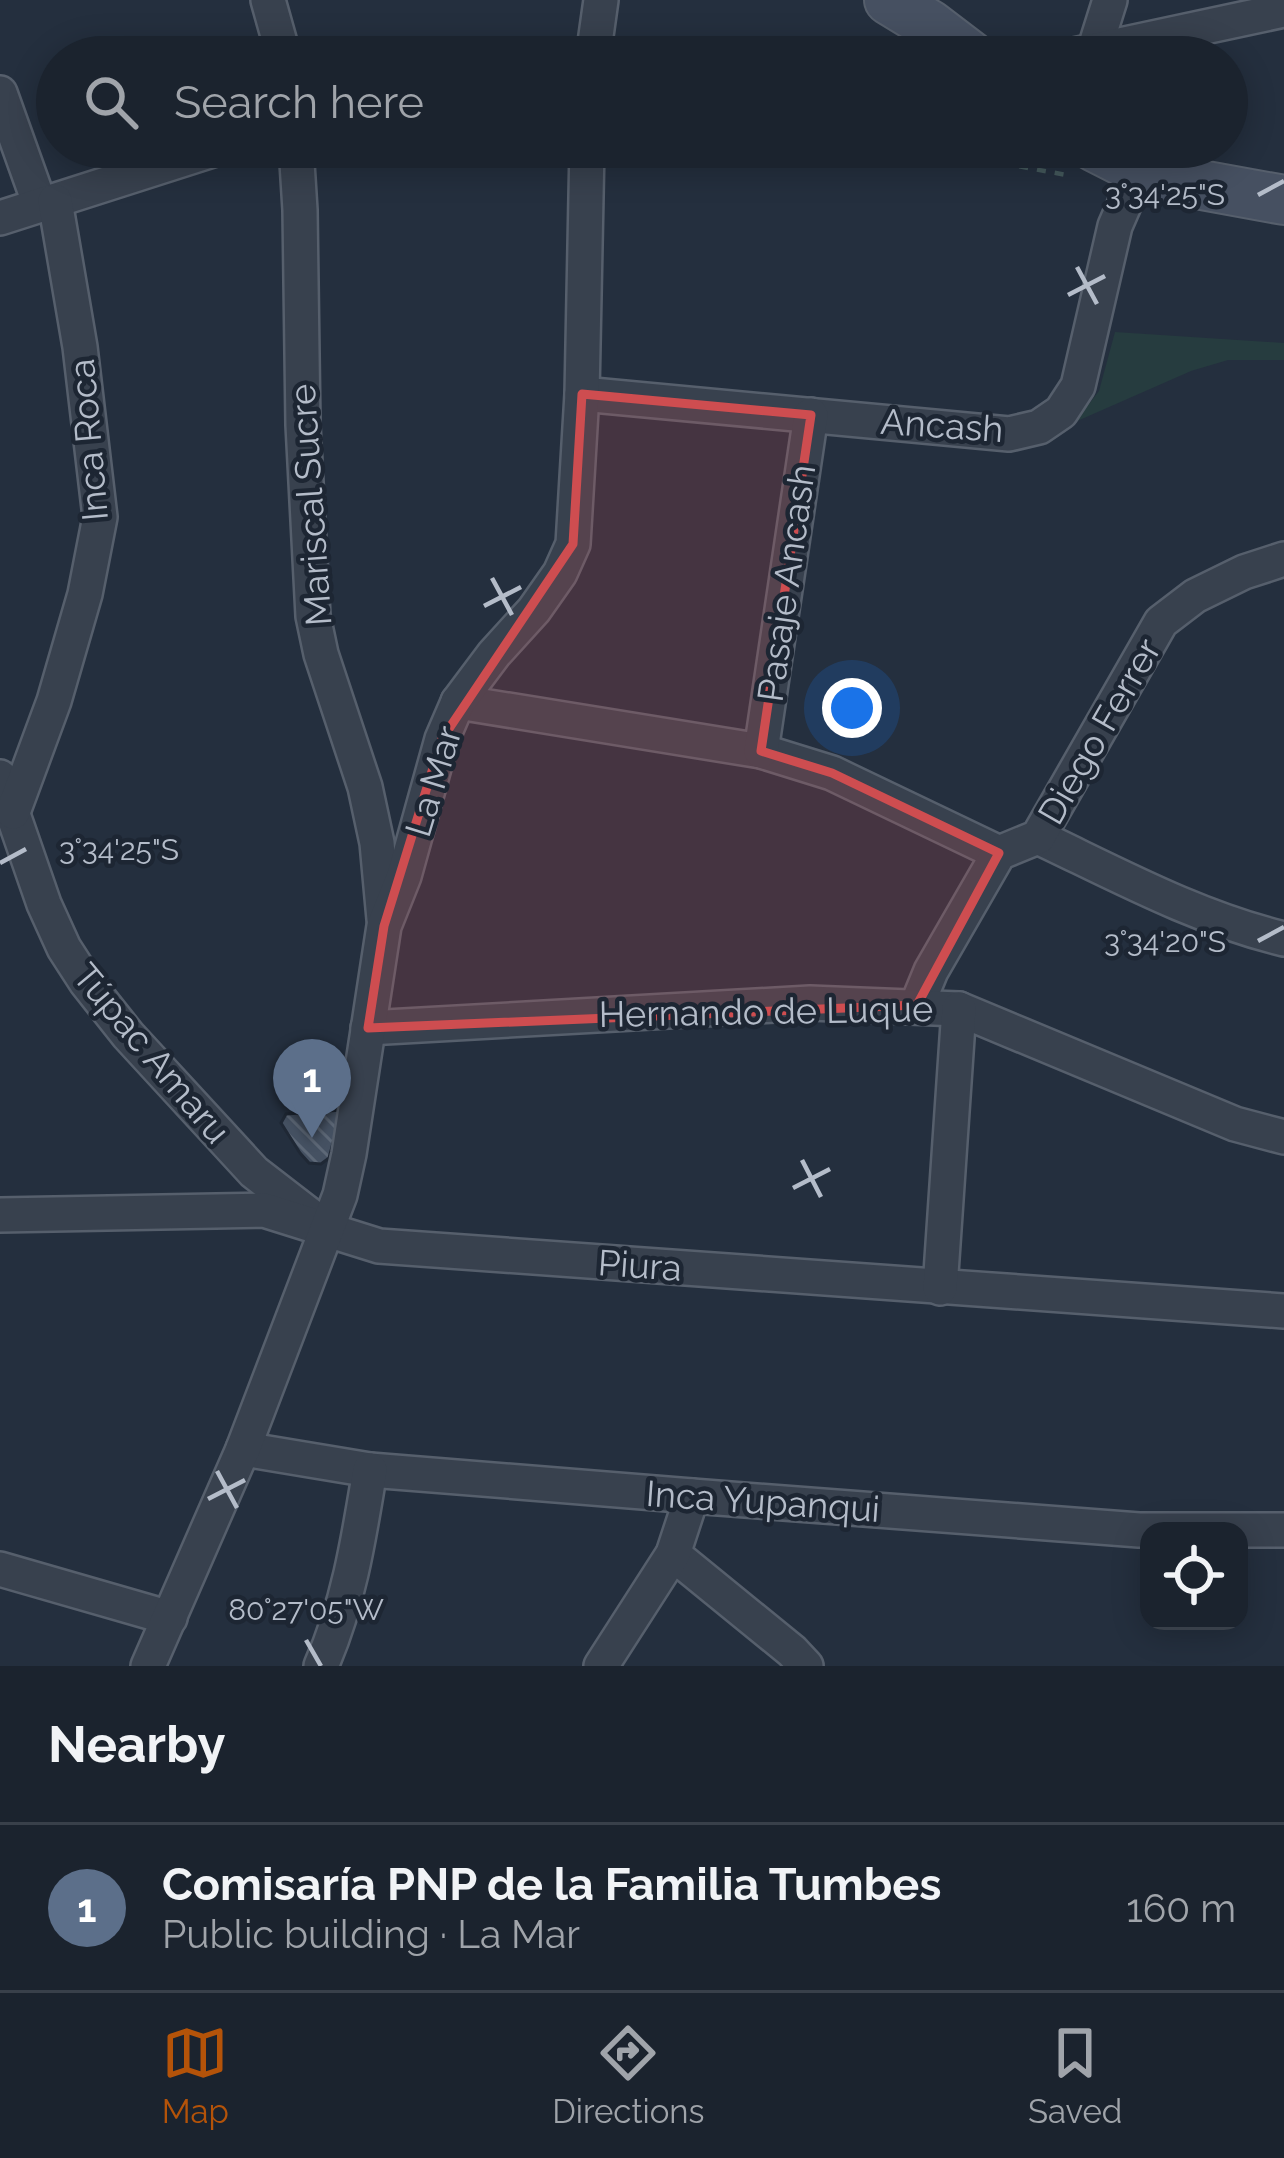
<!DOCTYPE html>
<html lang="en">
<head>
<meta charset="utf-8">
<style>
	body { margin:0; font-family:Raleway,sans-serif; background:#282f3a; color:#f1f3f6 }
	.controls { position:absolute; right:36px; bottom:36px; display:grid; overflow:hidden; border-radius:24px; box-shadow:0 6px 30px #0003 }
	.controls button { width:108px; height:108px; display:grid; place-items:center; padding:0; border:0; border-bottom:3px solid #39404a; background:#1b232e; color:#f1f3f6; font:60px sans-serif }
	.you { position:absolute; left:852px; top:708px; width:42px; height:42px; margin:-30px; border:9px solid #fff; border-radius:50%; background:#1a73e8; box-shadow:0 0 0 18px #1a73e833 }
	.badge { display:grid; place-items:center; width:78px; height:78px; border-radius:50%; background:#b45309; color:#fff; font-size:39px; font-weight:700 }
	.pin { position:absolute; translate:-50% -99px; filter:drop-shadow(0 3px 6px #0008) }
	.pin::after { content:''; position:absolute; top:63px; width:42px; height:36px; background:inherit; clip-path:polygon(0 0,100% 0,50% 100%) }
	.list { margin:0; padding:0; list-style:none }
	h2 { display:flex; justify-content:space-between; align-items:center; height:156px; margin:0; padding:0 48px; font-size:51px }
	h2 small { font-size:39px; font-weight:400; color:#a0a4aa }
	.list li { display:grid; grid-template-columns:78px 1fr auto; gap:36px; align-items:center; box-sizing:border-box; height:168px; padding:0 48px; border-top:3px solid #39404a }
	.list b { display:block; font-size:45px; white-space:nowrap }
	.list p { margin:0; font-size:39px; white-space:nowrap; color:#a0a4aa }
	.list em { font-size:39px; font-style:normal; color:#a0a4aa }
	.icon { flex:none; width:66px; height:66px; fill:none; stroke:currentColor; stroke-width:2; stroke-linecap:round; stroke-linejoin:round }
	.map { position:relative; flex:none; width:1284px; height:1666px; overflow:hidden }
	.search { position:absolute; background:#1b232e; box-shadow:0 6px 30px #0003; left:36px; right:36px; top:36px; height:132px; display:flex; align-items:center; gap:30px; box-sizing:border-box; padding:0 42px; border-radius:66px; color:#a0a4aa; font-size:45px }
	.sheet { height:324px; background:#1b232e }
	nav { display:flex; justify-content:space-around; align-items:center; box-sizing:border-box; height:168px; border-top:3px solid #39404a; background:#1b232e; font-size:33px; color:#a0a4aa }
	nav a { display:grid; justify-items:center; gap:6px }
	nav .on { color:#b45309 }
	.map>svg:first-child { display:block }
	.park { fill:#263c3f }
	.building { fill:url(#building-back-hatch); stroke:#1f2835; stroke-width:3 }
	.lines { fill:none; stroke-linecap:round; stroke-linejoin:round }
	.street-casing { stroke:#565f6c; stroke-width:38 }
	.secondary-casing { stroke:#565f6c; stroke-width:52 }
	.path { stroke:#44595c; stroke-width:4.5; stroke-dasharray:9 9; stroke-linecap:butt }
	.street { stroke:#38414e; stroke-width:33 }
	.secondary { stroke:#465061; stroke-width:48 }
	.marked { fill:#ce4d50; fill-opacity:0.2; stroke:#ce4d50; stroke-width:9; stroke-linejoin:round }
	.ticks { fill:none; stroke:#b4bcc9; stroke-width:4.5 }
	.labels { text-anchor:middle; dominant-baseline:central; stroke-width:9; stroke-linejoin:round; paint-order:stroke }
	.street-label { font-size:36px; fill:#b4bcc9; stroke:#1d2633 }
	.ticks-label { font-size:30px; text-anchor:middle; fill:#b4bcc9; stroke:#1d2633; stroke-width:9; stroke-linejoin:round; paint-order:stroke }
</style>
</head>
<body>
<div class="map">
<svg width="1284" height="1666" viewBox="0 0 1284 1666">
	<defs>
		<pattern id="building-back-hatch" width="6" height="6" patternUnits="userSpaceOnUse" patternTransform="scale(3)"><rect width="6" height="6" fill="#455162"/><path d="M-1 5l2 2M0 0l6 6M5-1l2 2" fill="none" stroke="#5d6877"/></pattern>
	</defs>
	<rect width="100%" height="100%" fill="#242f3e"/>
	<!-- park -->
	<path class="park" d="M1115,332L1284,343V360H1228L1191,371L1075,422L1099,391Z"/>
	<!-- building -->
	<path class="building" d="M342,1110L329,1158L321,1164L309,1163L300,1153L281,1123L286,1114Z"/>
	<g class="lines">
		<defs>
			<g id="street">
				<path d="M268,0L284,57"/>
				<path d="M1094,51L1110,0"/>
				<path d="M593,57L601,0"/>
				<path d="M1064,57L1284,10"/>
				<path d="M0,93L40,205"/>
				<path d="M296,147L300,210L303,425L313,616L321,654L365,787L377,843L384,919"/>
				<path d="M0,218L222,147"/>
				<path d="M582,394L1009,434L1039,427L1061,412L1078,386L1115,226L1132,187"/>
				<path d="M458,702L761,751L832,773L999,853"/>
				<path d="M761,751L811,415"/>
				<path d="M0,777L44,904L64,948L86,982L128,1035L254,1172L311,1216"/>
				<path d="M13,812L54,701L85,594L100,517L80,347L55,201"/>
				<path d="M1038,837C1118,875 1197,918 1284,939"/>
				<path d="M917,1005L931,971L999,853L1038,837L1161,622L1195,596L1244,572L1284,559"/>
				<path d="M368,1028L810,1003L959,1009L1235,1124L1284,1137"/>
				<path d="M0,1215L264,1210L379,1246L1284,1311"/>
				<path d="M940,1288L959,1009"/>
				<path d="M243,1449L370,1470L692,1496L1139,1530H1284"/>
				<path d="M673,1554L792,1651L806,1666"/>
				<path d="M0,1569L170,1618"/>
				<path d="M148,1666L243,1449L340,1195L349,1154L384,926L404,876L442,739L458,702L494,654L534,610L560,573L573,544L582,394L587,147"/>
				<path d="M321,1666C349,1603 359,1537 370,1470"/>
				<path d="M601,1666L673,1554L692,1496"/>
			</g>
			<g id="secondary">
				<path d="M889,0L930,25L972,57"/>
				<path d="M1095,147L1152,176L1284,200"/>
			</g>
		</defs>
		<!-- street casing -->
		<use href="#street" class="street-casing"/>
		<!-- secondary casing -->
		<use href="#secondary" class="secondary-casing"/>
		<!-- path -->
		<path class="path" d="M913,147L1072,176"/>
		<!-- street -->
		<use href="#street" class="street"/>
		<!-- secondary -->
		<use href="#secondary" class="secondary"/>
	</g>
	<!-- marked area -->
	<path class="marked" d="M582,394L811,415L761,751L832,773L999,853L917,1005L368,1028L384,926L442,739L573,544Z"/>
	<!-- ticks -->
	<path class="ticks" d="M1258,195L1284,181M1077,267L1097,304M1068,295L1105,276M492,578L512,615M484,606L521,587M0,863L26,849M1258,941L1284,927M802,1160L821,1197M793,1188L830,1169M217,1471L237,1508M208,1499L245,1480M306,1640L321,1666"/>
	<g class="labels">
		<!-- street labels -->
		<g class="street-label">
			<text transform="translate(942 425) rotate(4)">Ancash</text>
			<text transform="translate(88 440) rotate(-95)">Inca Roca</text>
			<text transform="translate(310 505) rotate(-94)">Mariscal Sucre</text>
			<text transform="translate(786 583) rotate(-82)">Pasaje Ancash</text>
			<text transform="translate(1099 731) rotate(-60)">Diego Ferrer</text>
			<text transform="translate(433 781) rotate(-73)">La Mar</text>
			<text transform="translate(766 1011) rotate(-1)">Hernando de Luque</text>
			<text transform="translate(152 1053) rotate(50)">Túpac Amaru</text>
			<text transform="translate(640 1265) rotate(4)">Piura</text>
			<text transform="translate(763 1501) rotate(4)">Inca Yupanqui</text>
		</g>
	</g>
	<g class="ticks-label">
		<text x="1165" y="205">3°34'25"S</text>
		<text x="119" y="860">3°34'25"S</text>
		<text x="1165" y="952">3°34'20"S</text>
		<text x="306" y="1620">80°27'05"W</text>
	</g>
</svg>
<div class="controls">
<button><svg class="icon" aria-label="locate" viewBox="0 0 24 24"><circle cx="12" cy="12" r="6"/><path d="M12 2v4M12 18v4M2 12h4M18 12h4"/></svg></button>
</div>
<div class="you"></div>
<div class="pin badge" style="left:312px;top:1138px;background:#5c6f8a">1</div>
<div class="search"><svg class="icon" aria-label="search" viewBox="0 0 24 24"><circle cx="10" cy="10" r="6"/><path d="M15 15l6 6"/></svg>Search here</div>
</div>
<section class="sheet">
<h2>Nearby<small></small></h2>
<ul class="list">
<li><span class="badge" style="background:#5c6f8a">1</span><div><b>Comisaría PNP de la Familia Tumbes</b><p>Public building · La Mar</p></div><em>160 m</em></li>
</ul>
</section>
<nav>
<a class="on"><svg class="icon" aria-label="map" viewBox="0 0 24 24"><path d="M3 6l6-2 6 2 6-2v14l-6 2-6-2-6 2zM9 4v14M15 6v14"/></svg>Map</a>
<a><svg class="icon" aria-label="directions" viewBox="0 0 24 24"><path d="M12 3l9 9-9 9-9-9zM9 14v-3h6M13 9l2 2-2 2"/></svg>Directions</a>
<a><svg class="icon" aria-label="saved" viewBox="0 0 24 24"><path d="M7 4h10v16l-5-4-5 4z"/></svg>Saved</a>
</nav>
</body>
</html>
